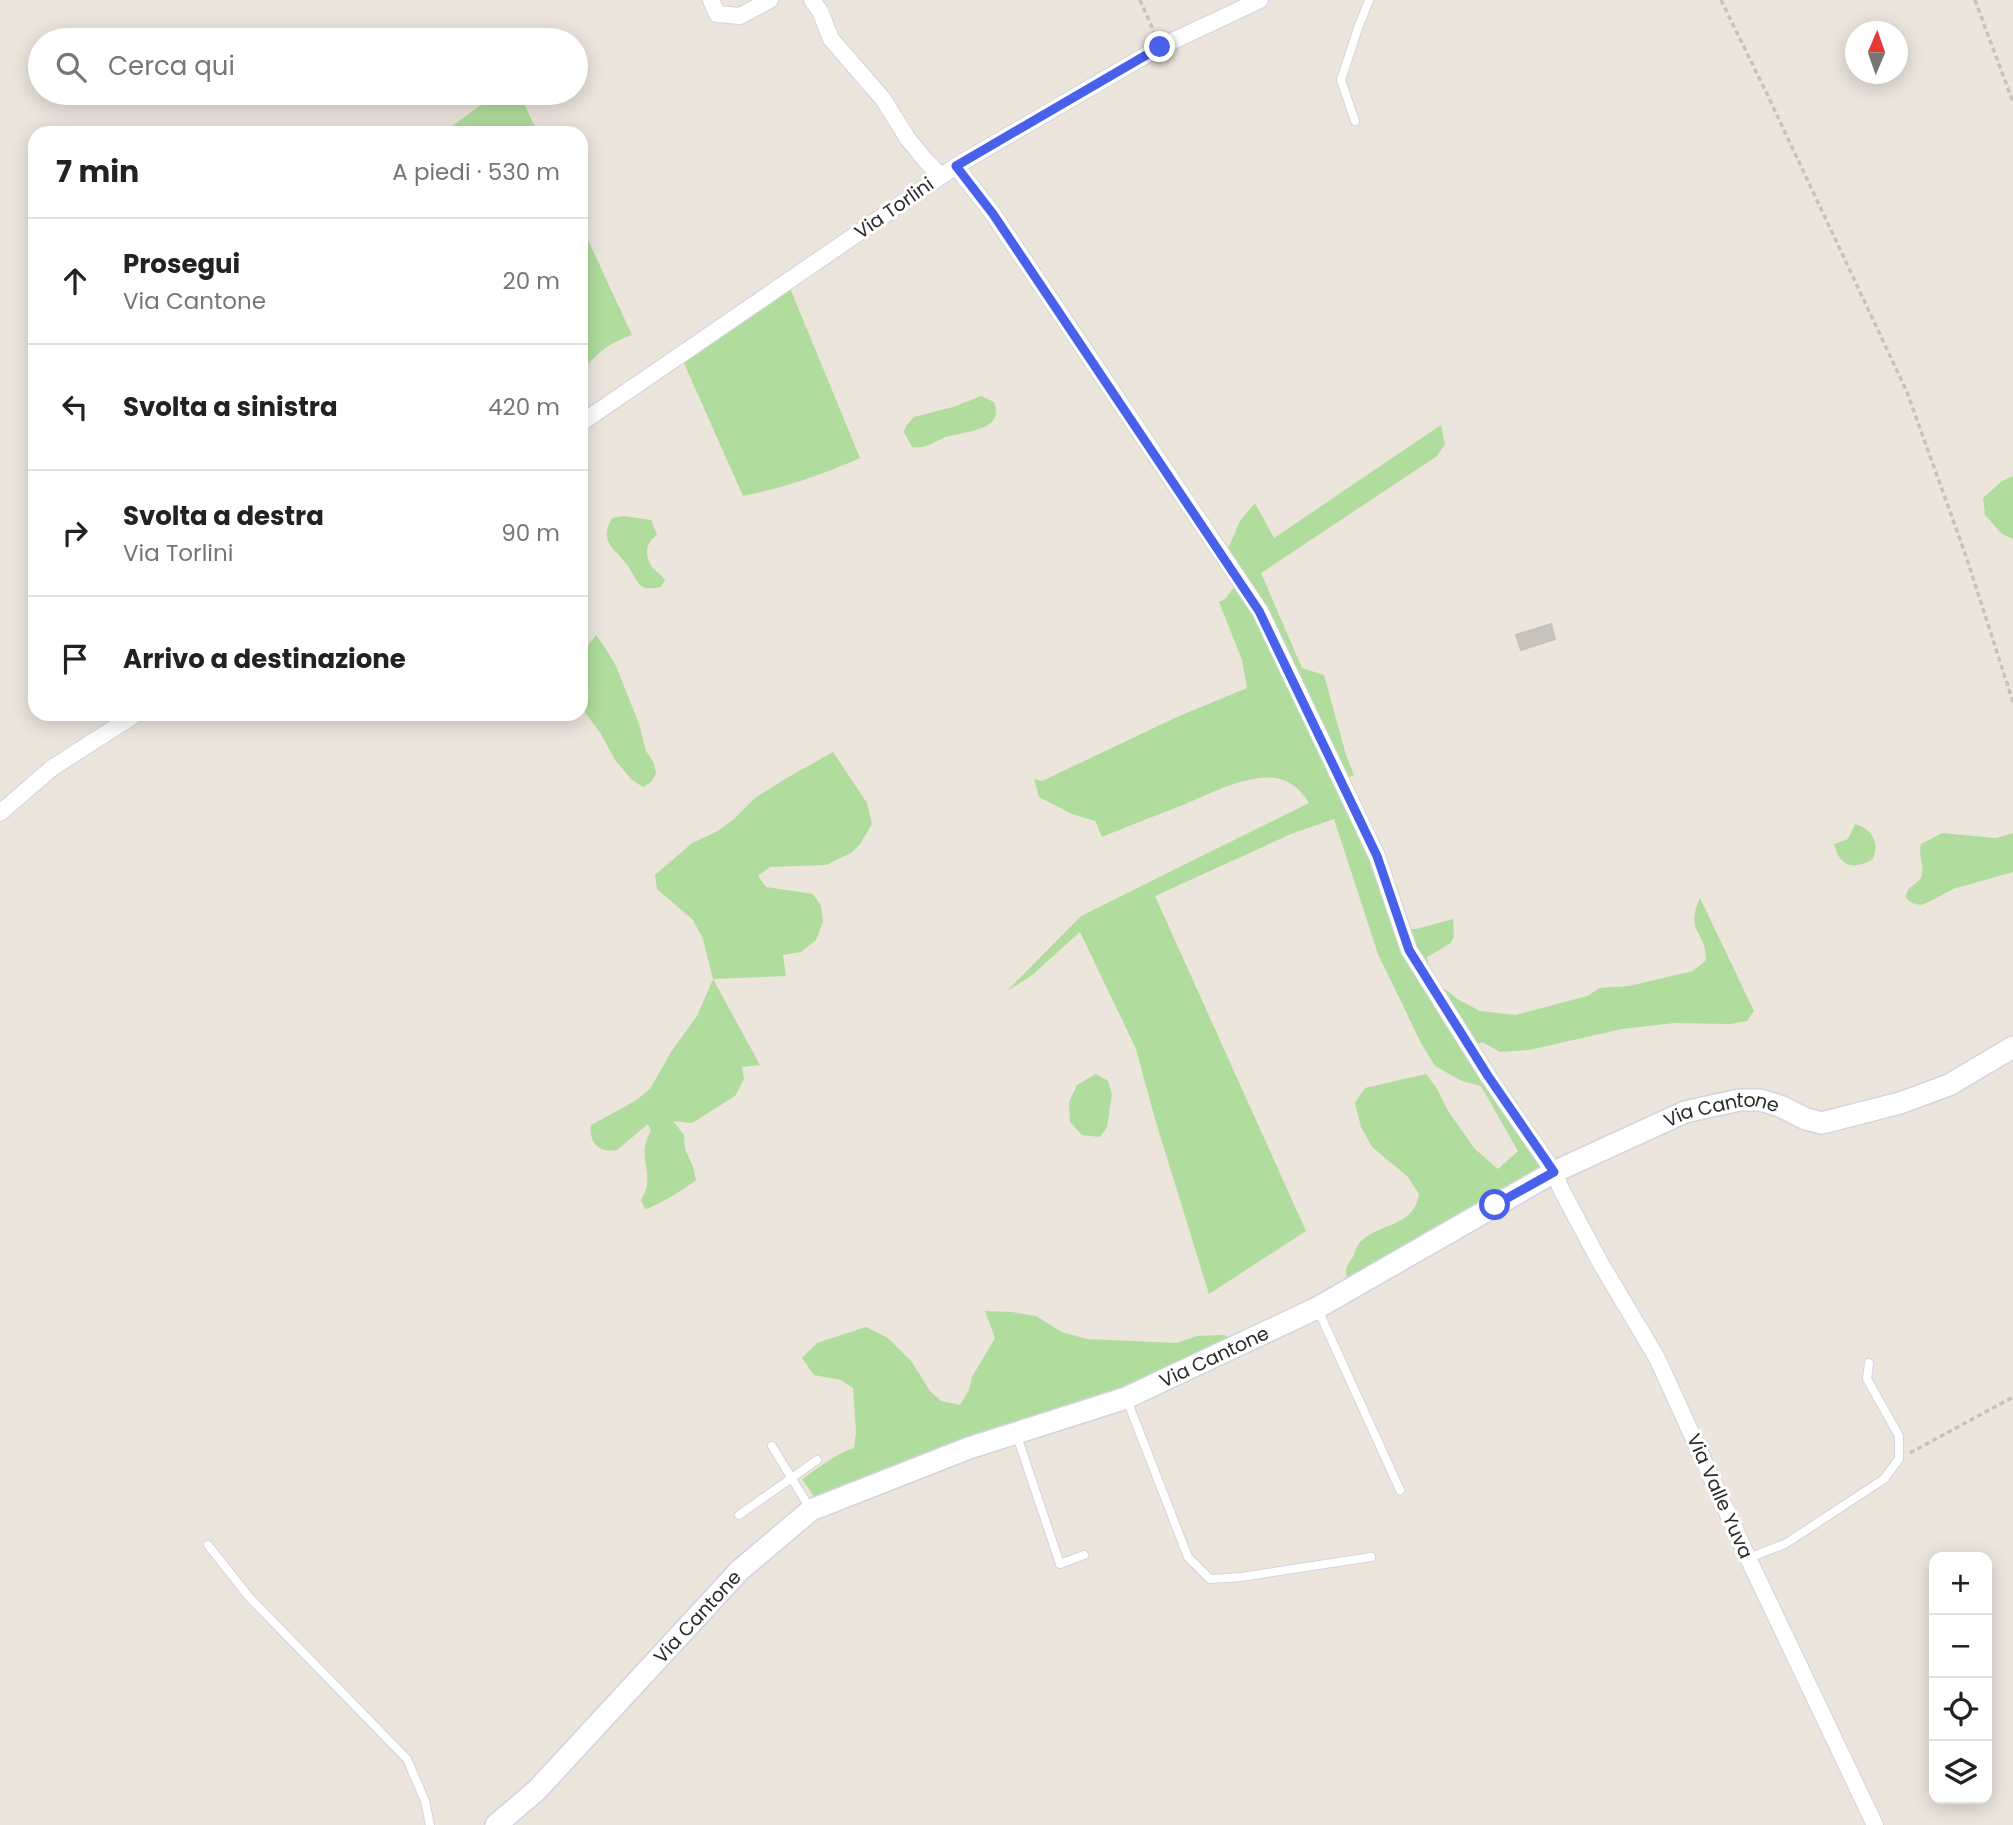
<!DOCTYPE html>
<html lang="it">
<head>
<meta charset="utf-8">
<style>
	body { margin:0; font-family:Poppins,sans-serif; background:#f2f2f2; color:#222 }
	.controls { position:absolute; right:21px; bottom:21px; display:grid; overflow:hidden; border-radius:14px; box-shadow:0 4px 18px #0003 }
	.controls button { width:63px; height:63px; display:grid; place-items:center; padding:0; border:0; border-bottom:2px solid #e0e0e0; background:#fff; color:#222; font:35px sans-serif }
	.compass { position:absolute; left:1845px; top:21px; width:63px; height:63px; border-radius:50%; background:#fff; box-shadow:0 4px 18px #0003; rotate:2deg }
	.stop { position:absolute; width:21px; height:21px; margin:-16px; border:5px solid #4960eb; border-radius:50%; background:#fff }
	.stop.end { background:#4960eb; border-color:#fff; box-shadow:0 2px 7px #0008 }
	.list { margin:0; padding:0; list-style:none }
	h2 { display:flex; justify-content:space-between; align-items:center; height:91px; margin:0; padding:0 28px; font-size:30px }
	h2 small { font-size:23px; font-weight:400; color:#767676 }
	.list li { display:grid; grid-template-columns:46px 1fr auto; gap:21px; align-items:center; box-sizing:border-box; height:126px; padding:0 28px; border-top:2px solid #e0e0e0 }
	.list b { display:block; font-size:26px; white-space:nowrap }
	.list p { margin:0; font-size:23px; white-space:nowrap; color:#767676 }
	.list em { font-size:23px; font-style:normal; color:#767676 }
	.icon { flex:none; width:38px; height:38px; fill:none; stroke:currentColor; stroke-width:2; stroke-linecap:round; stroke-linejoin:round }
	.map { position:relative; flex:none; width:2013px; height:1825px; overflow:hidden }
	.search { position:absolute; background:#fff; box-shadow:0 4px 18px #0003; left:28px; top:28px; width:560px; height:77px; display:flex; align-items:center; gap:18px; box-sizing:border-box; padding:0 24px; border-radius:38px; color:#767676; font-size:26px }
	.panel { position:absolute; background:#fff; box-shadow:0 4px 18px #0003; left:28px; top:126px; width:560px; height:595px; border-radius:21px }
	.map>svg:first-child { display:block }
	.green { fill:#b0dd9d }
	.building { fill:#c6c2bc; stroke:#c6c1b6; stroke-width:2 }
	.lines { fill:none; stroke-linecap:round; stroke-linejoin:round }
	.service-casing { stroke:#d2d4e1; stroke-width:10 }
	.minor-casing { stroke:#d2d4e1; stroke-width:18 }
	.secondary-casing { stroke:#d2d4e1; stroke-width:24 }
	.path { stroke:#c3c3c3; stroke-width:3.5; stroke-dasharray:5 3.5; stroke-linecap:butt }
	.service { stroke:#fff; stroke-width:8 }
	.minor { stroke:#fff; stroke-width:16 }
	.secondary { stroke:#fff; stroke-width:21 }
	.route { stroke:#4960eb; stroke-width:9 }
	.labels { text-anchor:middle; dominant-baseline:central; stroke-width:6; stroke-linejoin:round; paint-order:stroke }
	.street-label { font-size:19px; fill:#2a2a2a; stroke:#fff }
</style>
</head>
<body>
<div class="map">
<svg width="2013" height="1825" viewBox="0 0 2013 1825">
	<rect width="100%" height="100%" fill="#ebe5dc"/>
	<!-- green -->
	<g class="green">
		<path d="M498,93H519L538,133H442Z"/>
		<path d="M581,225L632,335C609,343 596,353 581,373Z"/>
		<path d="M790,288L860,458C819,476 786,487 743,496L683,361Z"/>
		<path d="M981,396L994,402C1006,432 962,431 943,438C932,443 925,449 912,447L904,432L906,426L914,417L953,407Z"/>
		<path d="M1441,425L1445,444L1437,456L1261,573L1302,668L1324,675L1346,755L1354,775L1333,784L1371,856L1397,929H1416L1453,919L1454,936L1451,943L1427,957L1430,971L1441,986L1459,1000L1480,1011L1516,1015L1587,996L1600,988L1629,986L1693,971L1706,960C1707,931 1684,933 1700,898L1754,1011L1747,1021L1730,1024L1675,1023L1622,1029L1529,1050L1500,1052L1482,1042L1467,1050L1543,1169L1349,1285C1344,1268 1345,1269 1354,1255C1355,1252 1356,1248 1358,1245C1377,1221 1413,1230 1419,1194L1408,1177L1372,1147L1361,1127L1355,1103L1365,1088L1426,1074L1436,1087L1448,1111L1475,1149L1498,1169L1518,1151L1481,1086L1462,1081L1435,1066L1421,1043L1378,954L1334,819L1291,834L1155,896L1306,1231L1209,1294L1155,1119L1136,1049L1080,932L1031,976L1007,991L1081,916L1309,803C1301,790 1291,781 1276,778C1247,774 1209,794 1183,805C1156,815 1129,826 1102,837L1095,821L1072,814L1039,797L1034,779L1042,781L1177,717L1247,688L1242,660L1219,602L1225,599L1235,586L1221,565L1240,521L1255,503L1274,538Z"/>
		<path d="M2013,476V539L2002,534L1985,515L1983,498L2002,481Z"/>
		<path d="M623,516L651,520L657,535C646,542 644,555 652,567C656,572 661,574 665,580L661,587C637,592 639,582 628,566C615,548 598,542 612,518Z"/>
		<path d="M596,635L608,652L616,666L639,724L646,751L654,763L656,774L651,782L643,787L632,780L615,760L601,734L581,707V655Z"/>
		<path d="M833,752L867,803L872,824L860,844L851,853L826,865L770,867L758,876L766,887L813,894L821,906L823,922L816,940L801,952L783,955L786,976L713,979L760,1065L742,1067L744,1079L735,1096L692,1123L673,1121L684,1135L685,1149L693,1167L696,1180C688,1187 654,1208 645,1209L641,1200C658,1173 634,1159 651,1131L648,1124L617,1150C600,1154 588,1142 591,1125L635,1101L650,1089L671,1052L697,1016L713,979L703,939L693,920L657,889L655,875L692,843L716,832L733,820L755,798L785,779Z"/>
		<path d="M1855,824C1872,829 1881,844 1872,860C1852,870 1840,867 1834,844L1848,839Z"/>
		<path d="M1942,833L1996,838L2013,833V872L1953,889L1931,901L1921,905L1912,903L1906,898C1907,883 1920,886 1922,874C1924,864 1918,855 1921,844Z"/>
		<path d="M1096,1074L1108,1081L1112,1094L1107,1127L1100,1137L1082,1135L1070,1122L1069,1102L1077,1085Z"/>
		<path d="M985,1311L1012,1312L1036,1316L1062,1332L1087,1339L1176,1343L1197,1336L1223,1335L1235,1339L1119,1392L819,1504L802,1479C819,1468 835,1454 854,1448L856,1431L853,1388L841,1380L814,1375L802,1358L817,1343L866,1327L888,1338L911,1361L930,1391L941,1401L960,1405L969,1390L972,1377L995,1338Z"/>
	</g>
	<!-- building -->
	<path class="building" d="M1551,624L1555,639L1521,650L1516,635Z"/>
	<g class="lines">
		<defs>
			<g id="service">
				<path d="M1355,121L1341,80L1358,28L1369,0"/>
				<path d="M1318,1310L1400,1490"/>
				<path d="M1127,1400L1188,1557L1210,1579L1241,1577L1371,1557"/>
				<path d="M1017,1436L1060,1564L1084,1555"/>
				<path d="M772,1446L811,1510"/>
				<path d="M739,1515L817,1460"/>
				<path d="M208,1545L249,1597L407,1759L425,1801L430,1825"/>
				<path d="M1748,1558L1785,1544L1884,1479L1899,1459V1436L1867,1379L1869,1363"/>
			</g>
			<g id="minor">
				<path d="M711,0L717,14L740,16L770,0"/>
				<path d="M812,0L820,11L831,39L883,99L908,139L926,161L941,176"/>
				<path d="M956,166L993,214L1260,611L1377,856L1409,950L1488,1076L1554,1172L1561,1189L1601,1264L1657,1358L1748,1558L1875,1825"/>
				<path d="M581,423L956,166L1160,47L1260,0"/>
				<path d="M0,813L52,768L136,714"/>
			</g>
			<g id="secondary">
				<path id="s1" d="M496,1825L537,1790L740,1570L811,1510L969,1448L1126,1398L1317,1308L1554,1172L1685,1112L1739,1100H1760L1780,1106L1806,1119L1822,1123L1900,1103L1949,1085L2013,1047"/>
			</g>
		</defs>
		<!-- service casing -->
		<use href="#service" class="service-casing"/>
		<!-- minor casing -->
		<use href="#minor" class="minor-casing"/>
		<!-- secondary casing -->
		<use href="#secondary" class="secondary-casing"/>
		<!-- path -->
		<g class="path">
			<path d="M1140,0L1154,32"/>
			<path d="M1721,0L1768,96L1907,392L1966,556L2013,702"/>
			<path d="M1975,0L2013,102"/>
			<path d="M1910,1453L2013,1397"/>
		</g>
		<!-- service -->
		<use href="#service" class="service"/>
		<!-- minor -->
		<use href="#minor" class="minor"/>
		<!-- secondary -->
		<use href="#secondary" class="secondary"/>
	</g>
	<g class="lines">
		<!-- route -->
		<path class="route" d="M1160,47L956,166L993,214L1259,611L1377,856L1409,950L1488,1076L1554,1172L1495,1205"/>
	</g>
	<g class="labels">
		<!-- street labels -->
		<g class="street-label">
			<text transform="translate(894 208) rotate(-35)">Via Torlini</text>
			<text stroke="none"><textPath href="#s1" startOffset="1446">Via Cantone</textPath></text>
			<text stroke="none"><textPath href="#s1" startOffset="878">Via Cantone</textPath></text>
			<text transform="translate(1720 1496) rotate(66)">Via Valle Yuva</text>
			<text stroke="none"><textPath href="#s1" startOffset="290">Via Cantone</textPath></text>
		</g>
	</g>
</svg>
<div class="controls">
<button>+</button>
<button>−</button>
<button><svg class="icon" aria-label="locate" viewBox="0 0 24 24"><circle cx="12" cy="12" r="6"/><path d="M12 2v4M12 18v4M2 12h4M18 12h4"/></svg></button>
<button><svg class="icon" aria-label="layers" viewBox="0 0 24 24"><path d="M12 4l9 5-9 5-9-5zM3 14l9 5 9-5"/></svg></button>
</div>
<svg class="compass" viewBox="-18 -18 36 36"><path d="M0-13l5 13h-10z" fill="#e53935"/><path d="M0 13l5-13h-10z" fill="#767676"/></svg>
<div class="stop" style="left:1495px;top:1205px"></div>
<div class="stop end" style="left:1160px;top:47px"></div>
<div class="search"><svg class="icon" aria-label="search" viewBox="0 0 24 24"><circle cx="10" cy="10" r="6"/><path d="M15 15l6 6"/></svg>Cerca qui</div>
<section class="panel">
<h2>7 min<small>A piedi · 530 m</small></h2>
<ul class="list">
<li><svg class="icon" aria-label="ahead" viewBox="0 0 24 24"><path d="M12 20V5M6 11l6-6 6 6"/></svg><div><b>Prosegui</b><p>Via Cantone</p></div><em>20 m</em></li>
<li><svg class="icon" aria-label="left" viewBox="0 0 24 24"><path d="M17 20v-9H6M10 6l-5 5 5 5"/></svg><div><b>Svolta a sinistra</b></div><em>420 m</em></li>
<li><svg class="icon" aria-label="right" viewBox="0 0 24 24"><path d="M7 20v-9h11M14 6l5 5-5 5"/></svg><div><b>Svolta a destra</b><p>Via Torlini</p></div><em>90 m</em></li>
<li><svg class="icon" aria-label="arrive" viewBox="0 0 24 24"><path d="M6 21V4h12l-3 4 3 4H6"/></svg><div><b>Arrivo a destinazione</b></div></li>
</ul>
</section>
</div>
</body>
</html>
